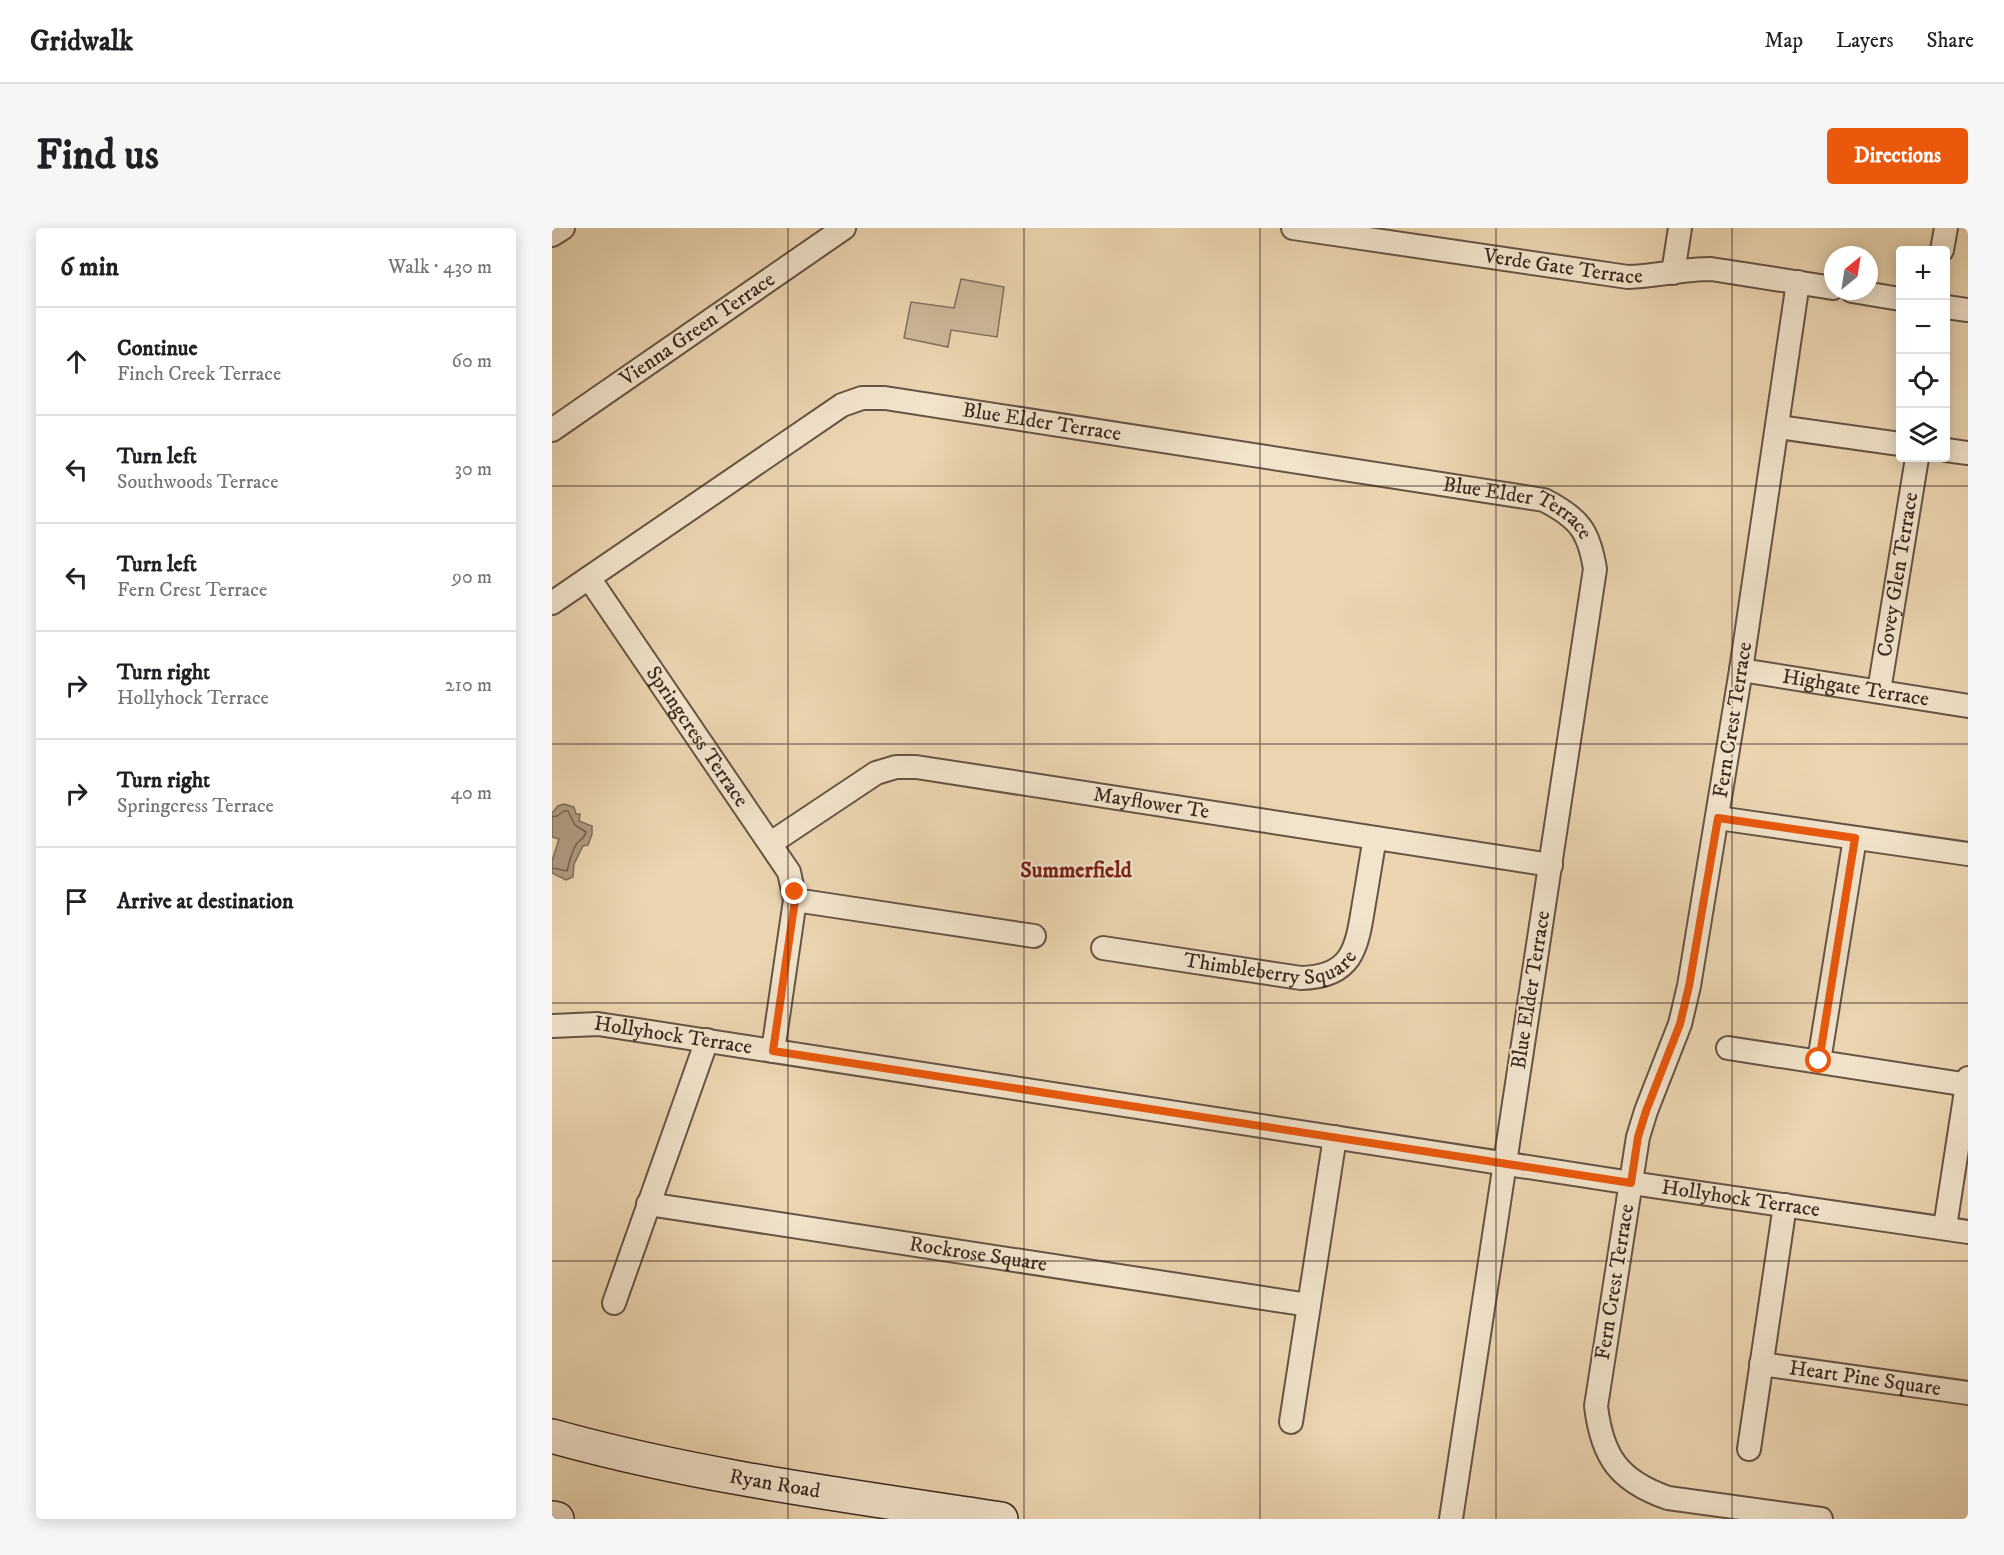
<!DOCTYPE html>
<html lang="en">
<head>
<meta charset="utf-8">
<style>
	body { margin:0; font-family:"IM FELL DW Pica",serif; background:#f6f6f6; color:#202124 }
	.controls { position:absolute; right:18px; top:18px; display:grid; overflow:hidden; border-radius:6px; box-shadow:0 3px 15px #0003 }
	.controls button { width:54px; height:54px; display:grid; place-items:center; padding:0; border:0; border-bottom:2px solid #e0e0e0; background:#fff; color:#202124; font:30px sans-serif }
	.compass { position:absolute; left:1272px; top:18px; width:54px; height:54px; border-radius:50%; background:#fff; box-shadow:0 3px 15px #0003; rotate:30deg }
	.stop { position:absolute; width:18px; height:18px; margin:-14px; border:4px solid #ea580c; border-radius:50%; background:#fff }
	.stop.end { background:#ea580c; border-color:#fff; box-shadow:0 2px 6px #0008 }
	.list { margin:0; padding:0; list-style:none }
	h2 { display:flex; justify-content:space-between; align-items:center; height:78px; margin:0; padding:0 24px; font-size:26px }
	h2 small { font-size:20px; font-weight:400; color:#757577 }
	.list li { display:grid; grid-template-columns:39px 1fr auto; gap:18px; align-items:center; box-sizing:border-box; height:108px; padding:0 24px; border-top:2px solid #e0e0e0 }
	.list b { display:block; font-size:22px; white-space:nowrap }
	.list p { margin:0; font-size:20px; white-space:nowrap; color:#757577 }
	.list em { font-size:20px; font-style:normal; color:#757577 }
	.icon { flex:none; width:33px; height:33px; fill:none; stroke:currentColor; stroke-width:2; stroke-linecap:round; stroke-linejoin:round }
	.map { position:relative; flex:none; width:1416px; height:1291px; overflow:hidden; border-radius:6px }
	header { display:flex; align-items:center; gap:36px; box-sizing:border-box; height:84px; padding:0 30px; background:#fff; border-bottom:2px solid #e0e0e0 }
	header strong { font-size:28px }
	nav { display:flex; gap:33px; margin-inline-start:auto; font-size:21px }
	.intro { display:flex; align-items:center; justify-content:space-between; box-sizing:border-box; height:144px; padding:0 36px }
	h1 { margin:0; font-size:42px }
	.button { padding:15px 27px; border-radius:6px; background:#ea580c; color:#fff; font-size:21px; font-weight:700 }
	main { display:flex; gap:36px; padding:0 36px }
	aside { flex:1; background:#fff; border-radius:6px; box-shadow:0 3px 15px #0003 }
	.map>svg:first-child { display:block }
	.green { fill:#cdb999; stroke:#84715d; stroke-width:1.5 }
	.water { fill:#af9b80; stroke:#816d5a; stroke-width:1.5 }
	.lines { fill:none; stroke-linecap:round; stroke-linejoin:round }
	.shore { stroke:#756250; stroke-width:1.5 }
	.minor-casing { stroke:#675445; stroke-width:26 }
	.secondary-casing { stroke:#3b2921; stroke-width:36 }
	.minor { stroke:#f2e4cc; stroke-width:22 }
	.secondary { stroke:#f2e4cc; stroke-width:33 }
	.route { stroke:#ea580c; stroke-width:8 }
	.grid { fill:none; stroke:#3b2921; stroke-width:1.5; stroke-opacity:0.55 }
	.labels { text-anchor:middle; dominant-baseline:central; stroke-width:4.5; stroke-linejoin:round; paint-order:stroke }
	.street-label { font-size:21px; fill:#3b2921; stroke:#f2e4cc }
	.neighbourhood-label { font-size:22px; font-weight:bold; fill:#7a1f14; stroke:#f2e4cc }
</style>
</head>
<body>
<header>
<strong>Gridwalk</strong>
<nav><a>Map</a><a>Layers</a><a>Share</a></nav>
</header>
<div class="intro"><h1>Find us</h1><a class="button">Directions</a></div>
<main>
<aside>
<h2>6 min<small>Walk · 430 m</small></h2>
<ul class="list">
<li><svg class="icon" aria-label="ahead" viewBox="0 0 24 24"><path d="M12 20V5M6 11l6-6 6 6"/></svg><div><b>Continue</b><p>Finch Creek Terrace</p></div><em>60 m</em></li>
<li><svg class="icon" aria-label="left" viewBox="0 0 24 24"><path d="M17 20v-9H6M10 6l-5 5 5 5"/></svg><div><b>Turn left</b><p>Southwoods Terrace</p></div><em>30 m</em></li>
<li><svg class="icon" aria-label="left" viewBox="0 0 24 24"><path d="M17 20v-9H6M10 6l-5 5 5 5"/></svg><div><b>Turn left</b><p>Fern Crest Terrace</p></div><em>90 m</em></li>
<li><svg class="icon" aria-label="right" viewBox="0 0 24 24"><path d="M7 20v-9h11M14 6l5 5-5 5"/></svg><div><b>Turn right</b><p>Hollyhock Terrace</p></div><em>210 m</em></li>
<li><svg class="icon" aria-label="right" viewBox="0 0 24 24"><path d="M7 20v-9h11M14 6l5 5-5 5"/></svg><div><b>Turn right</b><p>Springcress Terrace</p></div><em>40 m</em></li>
<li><svg class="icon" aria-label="arrive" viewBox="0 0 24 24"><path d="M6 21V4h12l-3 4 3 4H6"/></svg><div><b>Arrive at destination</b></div></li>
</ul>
</aside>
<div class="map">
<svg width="1416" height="1291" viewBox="0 0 1416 1291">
	<rect width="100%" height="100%" fill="#ebd6b1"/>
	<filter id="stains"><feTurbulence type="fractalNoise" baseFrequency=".00333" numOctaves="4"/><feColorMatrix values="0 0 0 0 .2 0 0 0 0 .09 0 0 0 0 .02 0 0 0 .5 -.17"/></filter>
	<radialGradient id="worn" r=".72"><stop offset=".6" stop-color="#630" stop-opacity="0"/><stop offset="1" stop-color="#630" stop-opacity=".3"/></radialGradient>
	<!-- green -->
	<path class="green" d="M409,51L452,59L445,109L399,102L396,119L352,110L359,74L402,80Z"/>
	<!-- water -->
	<path class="water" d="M12,576L22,579L24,586H28L27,593L40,598V606L36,617L31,618L22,636L21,649L14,652L0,645V633L7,611L0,609V585L6,578Z"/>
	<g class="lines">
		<!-- shore -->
		<path class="shore" d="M0,589L5,588L12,583H16L23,597L34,604C32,611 29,611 25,615C20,623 17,634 15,643L0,640"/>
		<defs>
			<g id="minor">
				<path id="s1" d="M741,0L1076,49C1104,48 1131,41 1159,41L1281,60"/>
				<path d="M0,7L11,0"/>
				<path d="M1390,22L1394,0"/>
				<path d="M1121,45L1128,0"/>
				<path d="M1246,54L1189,442L1137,758L1128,796L1094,883L1086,909L1044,1178C1050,1229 1067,1253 1116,1270L1269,1291"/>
				<path d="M1300,63L1348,71"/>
				<path d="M1394,79L1416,82"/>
				<path d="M1226,199L1348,216"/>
				<path id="s2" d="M0,202L292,0"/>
				<path d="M1394,222L1416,225"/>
				<path id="s3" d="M37,350L237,644L243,672L221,823"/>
				<path id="s4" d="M0,375L290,177L310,170H333L992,272C1027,290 1037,303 1043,341L899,1291"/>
				<path id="s5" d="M1189,442L1416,478"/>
				<path id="s6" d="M1327,463L1365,230"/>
				<path d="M1166,590L1416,626"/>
				<path id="s7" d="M219,615L324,545L344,539H364L999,637"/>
				<path d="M243,672L482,708"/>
				<path id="s8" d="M551,720L749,750C802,749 805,718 812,675C816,653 819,631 823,610"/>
				<path id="s9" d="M0,798L46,796L1086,956L1416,1004"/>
				<path d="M1176,820L1416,857"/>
				<path d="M1267,833L1303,610"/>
				<path id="s10" d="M96,976L757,1077"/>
				<path d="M1393,999L1416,850"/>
				<path d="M62,1075L155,812"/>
				<path id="s11" d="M1209,1136L1416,1165"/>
				<path d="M739,1194L783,909"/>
				<path d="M1197,1221L1233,977"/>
			</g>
			<g id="secondary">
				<path id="s12" d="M0,1208C146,1249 299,1268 449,1291"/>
				<path d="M0,1290L5,1291"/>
			</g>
		</defs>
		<!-- minor casing -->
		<use href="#minor" class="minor-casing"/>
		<!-- secondary casing -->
		<use href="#secondary" class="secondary-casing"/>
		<!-- minor -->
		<use href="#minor" class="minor"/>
		<!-- secondary -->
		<use href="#secondary" class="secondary"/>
	</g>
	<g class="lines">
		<!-- route -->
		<path class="route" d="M243,664V672L221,823L1079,955L1086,909L1094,883L1128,796L1137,758L1166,590L1303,610L1267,833"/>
	</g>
	<!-- grid -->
	<path class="grid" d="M236,0V1291M472,0V1291M708,0V1291M944,0V1291M1180,0V1291M0,258H1416M0,516H1416M0,775H1416M0,1033H1416"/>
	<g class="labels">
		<!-- street labels -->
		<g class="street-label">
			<text stroke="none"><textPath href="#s1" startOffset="273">Verde Gate Terrace</textPath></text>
			<text stroke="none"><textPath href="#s2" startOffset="177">Vienna Green Terrace</textPath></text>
			<text stroke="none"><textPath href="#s4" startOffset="554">Blue Elder Terrace</textPath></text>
			<text stroke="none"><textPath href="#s4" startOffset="1040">Blue Elder Terrace</textPath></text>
			<text stroke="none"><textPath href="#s6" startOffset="118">Covey Glen Terrace</textPath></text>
			<text stroke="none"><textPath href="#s5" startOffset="116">Highgate Terrace</textPath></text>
			<text transform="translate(1181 492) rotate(-81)">Fern Crest Terrace</text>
			<text stroke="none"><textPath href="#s3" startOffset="192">Springcress Terrace</textPath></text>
			<text stroke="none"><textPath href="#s7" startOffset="405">Mayflower Te</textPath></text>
			<text stroke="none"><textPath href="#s8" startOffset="171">Thimbleberry Square</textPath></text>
			<text transform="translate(979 762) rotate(-81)">Blue Elder Terrace</text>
			<text stroke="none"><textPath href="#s9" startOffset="122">Hollyhock Terrace</textPath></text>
			<text stroke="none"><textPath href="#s9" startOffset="1202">Hollyhock Terrace</textPath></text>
			<text stroke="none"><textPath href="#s10" startOffset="334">Rockrose Square</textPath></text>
			<text transform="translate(1063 1054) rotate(-81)">Fern Crest Terrace</text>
			<text stroke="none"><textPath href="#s11" startOffset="105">Heart Pine Square</textPath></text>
			<text stroke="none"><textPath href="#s12" startOffset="228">Ryan Road</textPath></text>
		</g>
		<!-- neighbourhood labels -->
		<g class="neighbourhood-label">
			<text x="524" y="642">Summerfield</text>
		</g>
	</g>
	<rect width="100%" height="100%" filter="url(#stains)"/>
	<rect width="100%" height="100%" fill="url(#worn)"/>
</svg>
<div class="controls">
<button>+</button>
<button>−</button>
<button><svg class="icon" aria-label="locate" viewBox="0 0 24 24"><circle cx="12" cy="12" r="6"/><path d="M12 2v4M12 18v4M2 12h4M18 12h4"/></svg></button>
<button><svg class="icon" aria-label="layers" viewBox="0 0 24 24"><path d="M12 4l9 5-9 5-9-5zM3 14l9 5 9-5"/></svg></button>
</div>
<svg class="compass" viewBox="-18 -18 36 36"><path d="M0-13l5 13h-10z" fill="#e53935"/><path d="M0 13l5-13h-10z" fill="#757577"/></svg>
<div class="stop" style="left:1267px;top:833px"></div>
<div class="stop end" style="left:243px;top:664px"></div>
</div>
</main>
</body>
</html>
